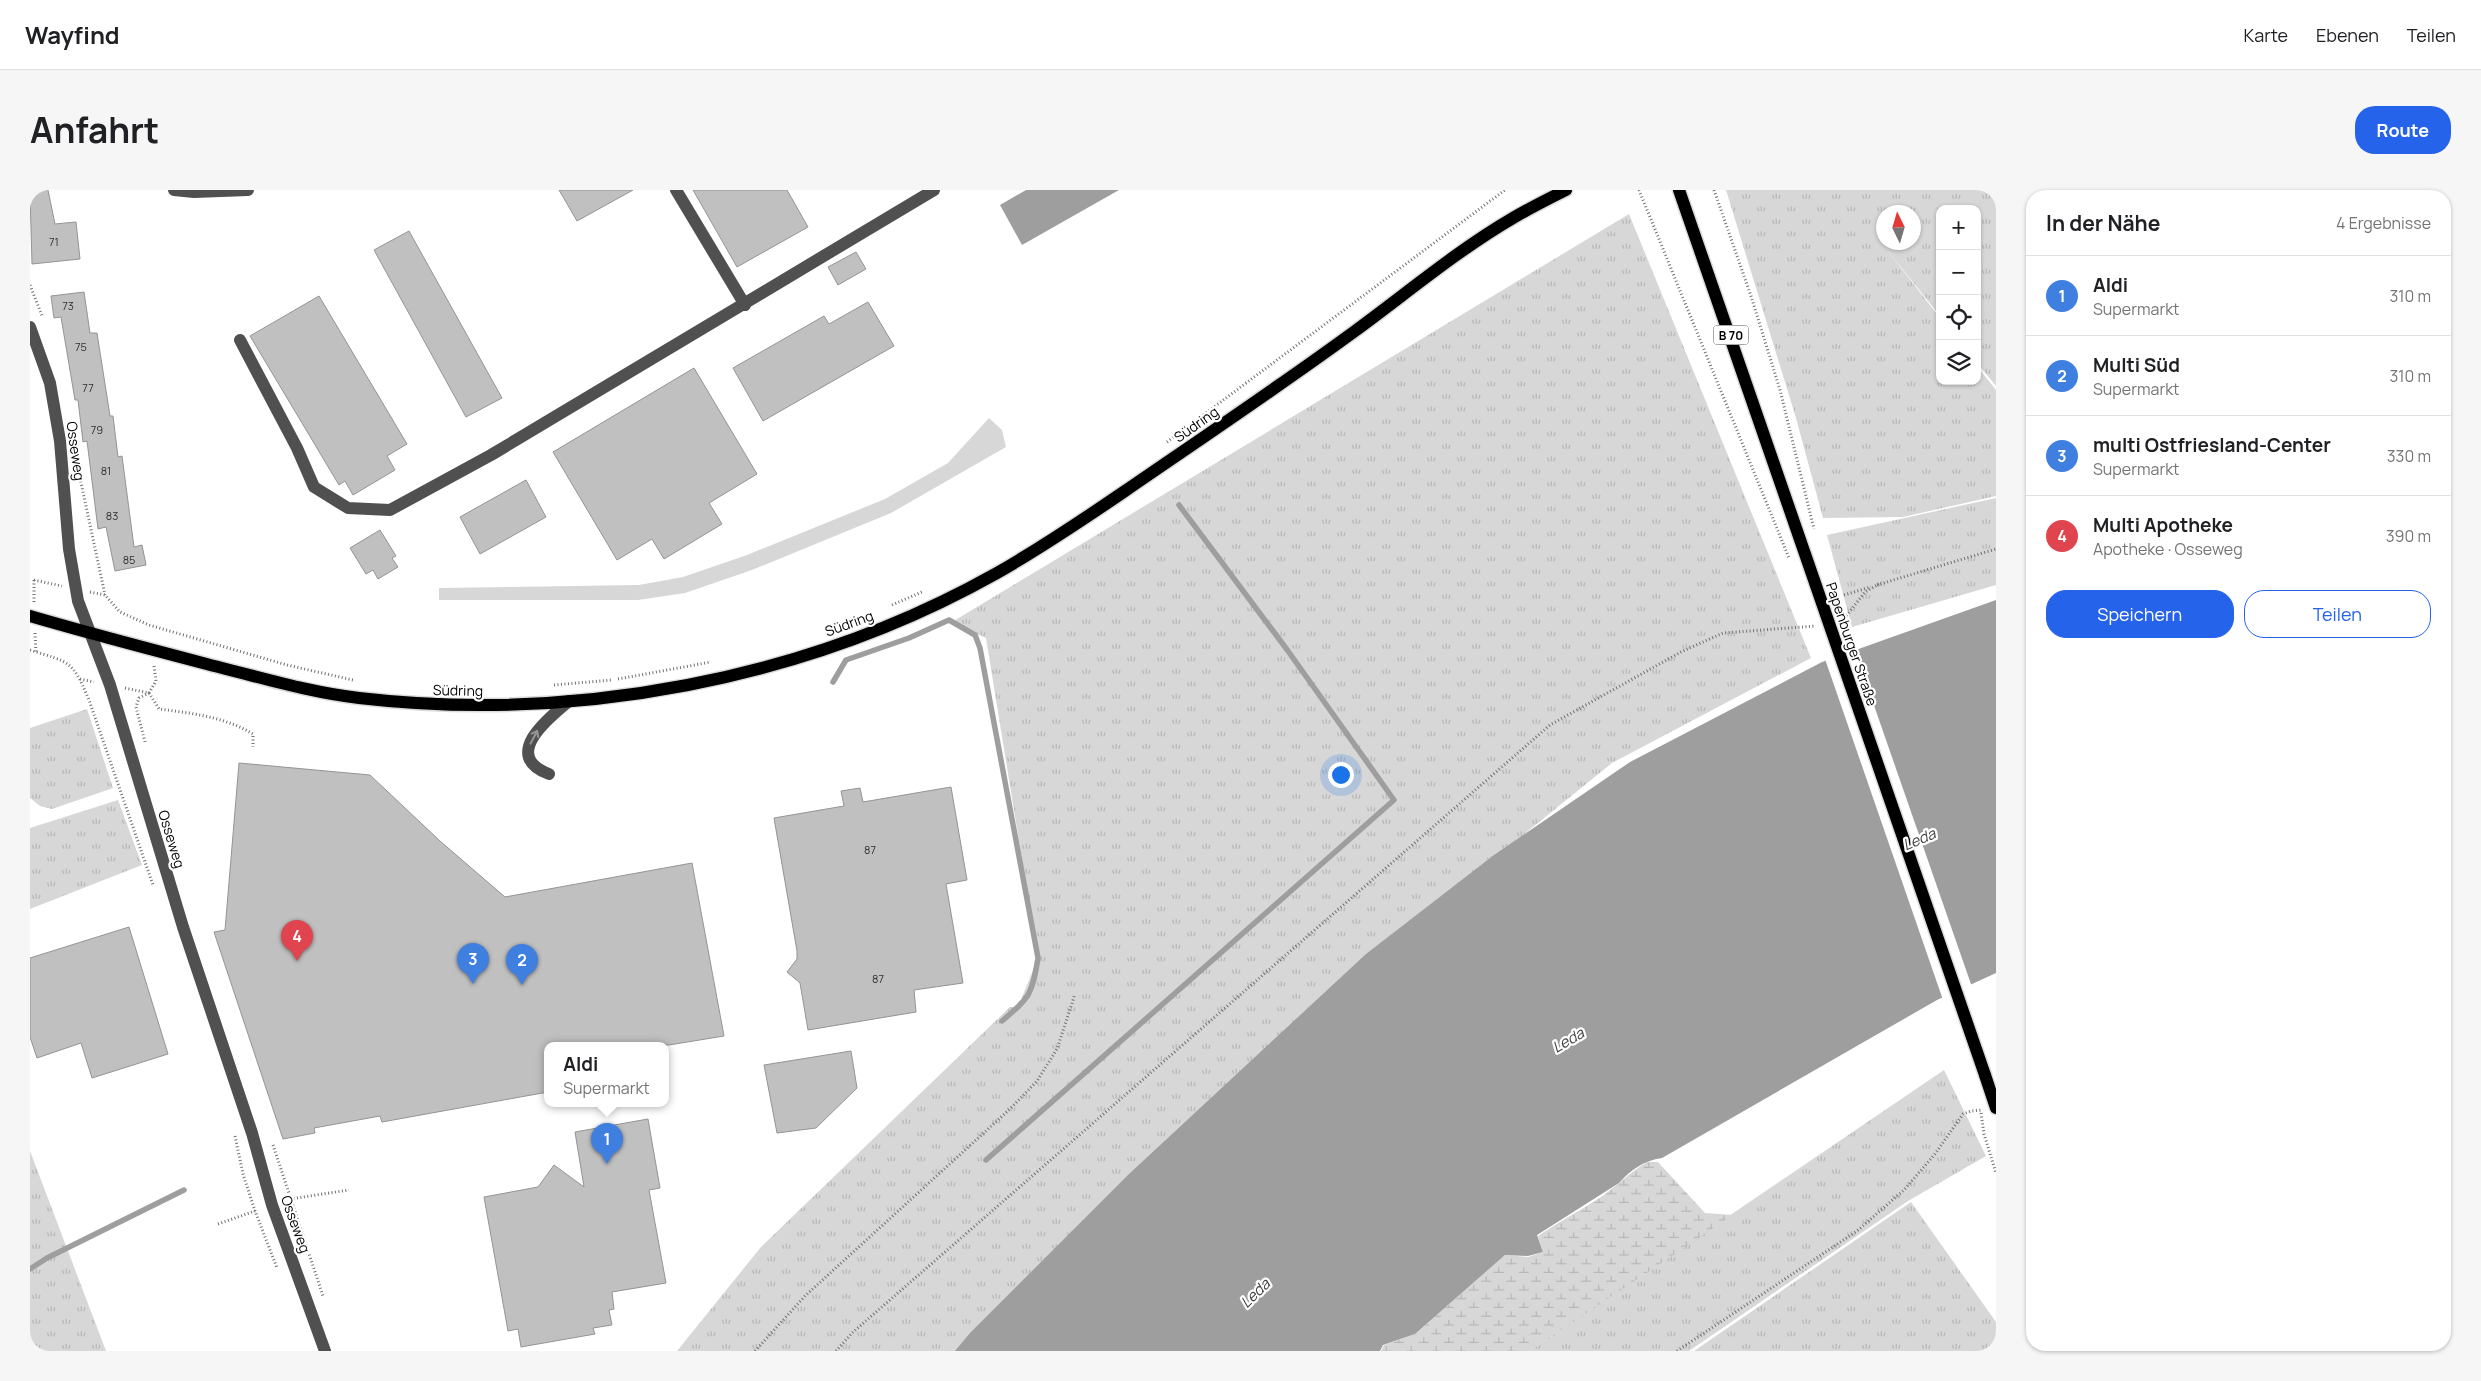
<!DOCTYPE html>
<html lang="de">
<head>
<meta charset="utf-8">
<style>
	body { margin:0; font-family:Manrope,sans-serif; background:#f6f6f6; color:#202124 }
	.controls { position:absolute; right:15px; top:15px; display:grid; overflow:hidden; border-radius:10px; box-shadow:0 1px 4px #0004 }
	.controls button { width:45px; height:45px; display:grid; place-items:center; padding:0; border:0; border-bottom:1px solid #e0e0e0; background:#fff; color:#202124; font:25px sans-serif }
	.compass { position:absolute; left:1846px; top:15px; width:45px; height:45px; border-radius:50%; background:#fff; box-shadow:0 1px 4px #0004; rotate:355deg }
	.you { position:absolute; left:1310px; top:584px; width:18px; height:18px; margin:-12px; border:4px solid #fff; border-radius:50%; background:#1a73e8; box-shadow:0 0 0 8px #1a73e833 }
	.badge { display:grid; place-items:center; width:32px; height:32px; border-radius:50%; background:#2563eb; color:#fff; font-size:16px; font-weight:700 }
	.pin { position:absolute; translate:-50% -41px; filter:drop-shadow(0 1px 2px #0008) }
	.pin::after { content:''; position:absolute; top:26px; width:18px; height:15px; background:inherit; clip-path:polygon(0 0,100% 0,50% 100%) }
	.popup { position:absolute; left:514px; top:852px; width:125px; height:65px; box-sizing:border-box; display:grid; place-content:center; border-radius:10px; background:#fff; filter:drop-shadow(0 1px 4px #0005); font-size:16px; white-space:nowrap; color:#757577 }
	.popup b { font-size:19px; color:#202124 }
	.popup::after { content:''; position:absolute; left:50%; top:100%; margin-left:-10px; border:10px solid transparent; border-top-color:#fff }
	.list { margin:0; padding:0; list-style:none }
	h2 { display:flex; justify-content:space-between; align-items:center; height:65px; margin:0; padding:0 20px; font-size:21px }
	h2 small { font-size:16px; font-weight:400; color:#757577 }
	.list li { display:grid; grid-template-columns:32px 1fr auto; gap:15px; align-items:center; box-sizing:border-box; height:80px; padding:0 20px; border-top:1px solid #e0e0e0 }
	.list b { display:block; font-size:19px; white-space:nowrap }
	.list p { margin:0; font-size:16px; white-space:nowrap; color:#757577 }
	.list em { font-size:16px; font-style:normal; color:#757577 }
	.actions { display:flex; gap:10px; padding:15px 20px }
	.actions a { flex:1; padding:11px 0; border:1px solid #2563eb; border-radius:20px; text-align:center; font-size:18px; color:#2563eb }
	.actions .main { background:#2563eb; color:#fff }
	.icon { flex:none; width:28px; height:28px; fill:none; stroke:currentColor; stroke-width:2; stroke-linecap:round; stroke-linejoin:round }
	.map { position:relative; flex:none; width:1966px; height:1161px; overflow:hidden; border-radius:20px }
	header { display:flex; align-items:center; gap:30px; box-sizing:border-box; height:70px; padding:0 25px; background:#fff; border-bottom:1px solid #e0e0e0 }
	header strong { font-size:24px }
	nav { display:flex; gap:28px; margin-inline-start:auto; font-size:18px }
	.intro { display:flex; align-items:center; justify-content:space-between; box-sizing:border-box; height:120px; padding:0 30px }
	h1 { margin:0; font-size:35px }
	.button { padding:12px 22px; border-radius:20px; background:#2563eb; color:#fff; font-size:18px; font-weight:700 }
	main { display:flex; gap:30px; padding:0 30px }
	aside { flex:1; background:#fff; border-radius:20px; box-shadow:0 1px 4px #0004 }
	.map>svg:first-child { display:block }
	.grass { fill:url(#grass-tufts); fill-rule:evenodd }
	.wetland { fill:url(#wetland-marsh) }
	.pitch { fill:#d7d7d7 }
	.water { fill:#9e9e9e }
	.pier { fill:#fff }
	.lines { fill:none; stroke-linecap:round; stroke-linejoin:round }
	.stream { stroke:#9e9e9e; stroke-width:5.5 }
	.building { fill:#c0c0c0; stroke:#949494 }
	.major-casing { stroke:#dbdbdb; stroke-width:15 }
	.path { stroke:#727272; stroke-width:3; stroke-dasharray:1 2.5; stroke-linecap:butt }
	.minor { stroke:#505050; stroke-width:12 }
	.major { stroke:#000; stroke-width:12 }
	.major-bridge-casing { stroke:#dbdbdb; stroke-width:15; stroke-linecap:butt }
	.major-bridge { stroke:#000; stroke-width:12 }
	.oneway { stroke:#969696 }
	.labels { text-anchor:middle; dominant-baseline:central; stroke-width:4.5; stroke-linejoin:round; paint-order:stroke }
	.number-label { font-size:11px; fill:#303030 }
	.shield { fill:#fff; stroke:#4c4c4c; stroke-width:1 }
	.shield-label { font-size:12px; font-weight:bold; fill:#000 }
	.street-label { font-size:14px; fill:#000; stroke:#fff }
	.water-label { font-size:15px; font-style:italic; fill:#3f3f3f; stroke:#fff }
</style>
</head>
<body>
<header>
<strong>Wayfind</strong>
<nav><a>Karte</a><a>Ebenen</a><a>Teilen</a></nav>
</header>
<div class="intro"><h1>Anfahrt</h1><a class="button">Route</a></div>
<main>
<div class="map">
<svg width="1966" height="1161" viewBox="0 0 1966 1161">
	<defs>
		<pattern id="grass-tufts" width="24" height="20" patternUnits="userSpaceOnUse" patternTransform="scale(1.25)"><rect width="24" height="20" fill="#d7d7d7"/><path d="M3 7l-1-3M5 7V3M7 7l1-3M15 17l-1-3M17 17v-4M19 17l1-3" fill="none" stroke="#b7b7b7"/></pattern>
		<pattern id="wetland-marsh" width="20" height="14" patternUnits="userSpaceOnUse" patternTransform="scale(1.25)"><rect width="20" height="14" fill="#d7d7d7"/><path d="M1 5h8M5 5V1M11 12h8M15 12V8" fill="none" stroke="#b7b7b7"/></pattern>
	</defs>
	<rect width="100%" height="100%" fill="#fff"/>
	<!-- grass -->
	<g class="grass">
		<path d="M1696,0H1966V196L1947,173V19H1910V126L1854,56L1910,128V191H1947V176L1966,200V306L1873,327L1793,328L1766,228ZM1854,22H1884V52H1854Z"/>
		<path d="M1599,24L1781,468L1582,573L1382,735L943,1161H647L731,1057L980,817H988L1008,768L956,448L922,432Z"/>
		<path d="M1966,308V395L1822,437L1797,345Z"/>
		<path d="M57,519L83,598L22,619L10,616L0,608V538Z"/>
		<path d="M88,610L112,675L0,719V638Z"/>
		<path d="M1914,880L1956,966L1878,1011L1659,1161H1500Z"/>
		<path d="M0,961L76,1161H0Z"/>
		<path d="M1881,1012L1966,1132V1161H1664Z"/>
	</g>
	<!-- wetland -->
	<path class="wetland" d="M1617,972H1628L1675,1023L1703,1025L1500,1161H1351L1354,1155L1385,1144L1475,1065L1498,1067L1513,1062L1508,1046C1528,1032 1550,1021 1571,1007C1587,996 1600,982 1617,972Z"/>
	<!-- pitch -->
	<path class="pitch" d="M959,228L972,240L976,257L861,323L722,380L655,403L608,410H409V398L609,395L653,387L717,365L855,309L918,273Z"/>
	<!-- water -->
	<g class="water">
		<path d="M996,0H1089L992,55L970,15Z"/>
		<path d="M1966,410V783L1907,810L1632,968C1613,971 1602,979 1589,993L1507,1045L1513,1062L1498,1066L1475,1065L1385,1144L1353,1155L1350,1161H925L940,1143L1099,984L1336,764L1464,665L1600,572L1792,472Z"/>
	</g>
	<!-- pier -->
	<path class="pier" d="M1824,458L1942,797L1913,810L1795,469Z"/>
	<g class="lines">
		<!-- stream -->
		<g class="stream">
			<path d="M803,492L816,470L879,448L919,430L945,445L950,458L1008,768C1002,805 1000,807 972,831"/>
			<path d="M956,970L1364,610L1258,461L1149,315"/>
			<path d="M0,1079L17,1068L154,1000"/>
		</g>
	</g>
	<!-- building -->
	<g class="building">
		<path d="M18,0L25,34L46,32L50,69L2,74L0,2Z"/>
		<path d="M529,0H603L547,31Z"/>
		<path d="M663,0H757L778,37L707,77Z"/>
		<path d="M379,41L472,208L436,227L344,60Z"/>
		<path d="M826,62L836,79L808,95L798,77Z"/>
		<path d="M54,102L60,143H67L80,226H83L88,267L92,266L104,357L112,355L116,375L85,381L76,337L68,339L57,251L53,252L48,210H45L31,127L24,128L21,106Z"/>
		<path d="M289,106L377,254L357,266L365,280L323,305L315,291L309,295L220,146Z"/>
		<path d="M838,112L864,156L733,231L703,178L794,126L799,134Z"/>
		<path d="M664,178L727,284L679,313L692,334L634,369L622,349L587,370L523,262Z"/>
		<path d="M496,290L516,327L450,364L430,327Z"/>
		<path d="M350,340L366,366L362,368L368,377L348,389L343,380L336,384L320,358Z"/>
		<path d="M209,573L340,585L410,651L475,707L662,673L694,846L639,855H518V902L352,932L350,926L284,938L285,943L253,949L184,742L195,740Z"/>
		<path d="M921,597L937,690L916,694L933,793L884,800L886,822L778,840L770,793L757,782L767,769V761L744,628L814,616L811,601L830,598L833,612Z"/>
		<path d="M99,737L138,864L62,888L51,853L7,868L0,847V768Z"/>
		<path d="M821,861L827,898L786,938L747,943L734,875Z"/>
		<path d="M618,929L630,998L619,1000L636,1093L582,1102L584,1119L579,1120L582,1135L563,1138L565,1144L491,1157L488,1139L478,1141L454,1007L508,997L524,975L554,997L545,942Z"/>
	</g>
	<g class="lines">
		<defs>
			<g id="major">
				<path d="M1649,0L1792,413"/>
				<path d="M0,426C65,445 131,462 196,479C240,490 284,503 329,508C545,533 777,490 967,383C1011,358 1054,329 1095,301C1172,248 1250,196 1325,141C1377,103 1428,60 1483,28C1500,18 1518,9 1536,0"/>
				<path d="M1955,885L1966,918"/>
			</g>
		</defs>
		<!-- major casing -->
		<use href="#major" class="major-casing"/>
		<!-- path -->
		<g class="path">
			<path d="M1609,0L1759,368"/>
			<path d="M1684,0L1721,106L1750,200L1784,339"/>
			<path d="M0,95L12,126"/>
			<path d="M1137,252L1475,0"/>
			<path d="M50,288L75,405"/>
			<path d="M4,390L32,396"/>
			<path d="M4,390V414"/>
			<path d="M1847,395L1966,359"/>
			<path d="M60,402L75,405L90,422L119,435L257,475L323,490"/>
			<path d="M1814,405L1841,397"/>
			<path d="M862,415L894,401"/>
			<path d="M1813,427L1817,425L1835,402L1849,394"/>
			<path d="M5,443L6,462"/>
			<path d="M0,460C41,473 42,470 59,510L123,695"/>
			<path d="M50,489L64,492"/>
			<path d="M588,489L681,472"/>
			<path d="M524,495L582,490"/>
			<path d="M95,498L119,503L129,519C161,523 195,527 223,544V557"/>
			<path d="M119,503L126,491L124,476"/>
			<path d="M115,552L106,517L109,508L119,503"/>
			<path d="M1951,923L1954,944L1966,983"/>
			<path d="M205,946L213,984L225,1021L247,1078"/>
			<path d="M243,955L293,1106"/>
			<path d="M260,1009L319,1000"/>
			<path d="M188,1034L225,1021"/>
			<path d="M725,1161L775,1106L980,919L1007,891L1027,859L1045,804"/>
			<path d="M806,1161L822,1143L1520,535L1651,462L1693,443L1785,436"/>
			<path d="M1647,1161L1827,1041L1874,1000L1905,964L1933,924L1941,921L1953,920"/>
		</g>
		<!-- minor -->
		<g class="minor">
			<path d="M144,0L164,2L218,0"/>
			<path d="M646,0L715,115"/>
			<path d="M0,137L20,193L30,251L39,359L48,411L80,495L153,737L222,943L242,1015L295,1161"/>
			<path d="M210,150L267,258L284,297L318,318L360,320L461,265L904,0"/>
			<path d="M519,584C471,566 518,528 539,511"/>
		</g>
		<!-- major -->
		<use href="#major" class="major"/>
		<defs>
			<path id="major-bridge" d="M1792,413L1955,885"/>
		</defs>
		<!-- major-bridge casing -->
		<use href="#major-bridge" class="major-bridge-casing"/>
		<!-- major-bridge -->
		<use href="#major-bridge" class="major-bridge"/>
	</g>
	<!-- one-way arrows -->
	<defs><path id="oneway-shaft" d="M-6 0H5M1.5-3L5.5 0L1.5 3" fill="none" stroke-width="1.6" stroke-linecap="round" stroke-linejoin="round" transform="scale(1.25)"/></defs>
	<use class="oneway" href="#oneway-shaft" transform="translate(504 547) rotate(-62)"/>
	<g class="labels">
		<!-- number labels -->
		<g class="number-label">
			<text x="24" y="51">71</text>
			<text x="38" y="115">73</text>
			<text x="51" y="156">75</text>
			<text x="58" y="197">77</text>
			<text x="67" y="239">79</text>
			<text x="76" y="280">81</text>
			<text x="82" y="325">83</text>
			<text x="99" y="369">85</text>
			<text x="840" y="659">87</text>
			<text x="848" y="788">87</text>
		</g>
		<!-- shield labels -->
		<rect class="shield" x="1683.5" y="135.5" width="35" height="19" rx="4"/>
		<g class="shield-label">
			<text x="1701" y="145">B 70</text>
		</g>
		<!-- street labels -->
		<g class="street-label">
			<text transform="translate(1166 234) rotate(-35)">Südring</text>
			<text transform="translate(46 261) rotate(82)">Osseweg</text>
			<text transform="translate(819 433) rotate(-20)">Südring</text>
			<text transform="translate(1822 454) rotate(71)">Papenburger Straße</text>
			<text transform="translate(428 500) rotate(1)">Südring</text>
			<text transform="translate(142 649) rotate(73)">Osseweg</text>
			<text transform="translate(266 1034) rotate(70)">Osseweg</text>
		</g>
		<!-- water labels -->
		<g class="water-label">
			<text transform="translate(1889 649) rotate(-23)">Leda</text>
			<text transform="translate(1538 850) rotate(-30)">Leda</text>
			<text transform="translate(1225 1103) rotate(-44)">Leda</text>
		</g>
	</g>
</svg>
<div class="controls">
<button>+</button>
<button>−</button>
<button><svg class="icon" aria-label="locate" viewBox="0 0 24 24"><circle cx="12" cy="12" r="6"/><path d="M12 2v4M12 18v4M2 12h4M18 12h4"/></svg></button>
<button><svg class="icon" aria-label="layers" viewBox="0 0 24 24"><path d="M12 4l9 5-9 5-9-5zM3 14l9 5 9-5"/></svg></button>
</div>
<svg class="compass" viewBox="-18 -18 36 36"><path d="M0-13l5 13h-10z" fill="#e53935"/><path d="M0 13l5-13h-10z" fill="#757577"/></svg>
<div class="you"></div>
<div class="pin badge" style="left:577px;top:974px;background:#3f7fe0">1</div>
<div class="popup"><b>Aldi</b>Supermarkt</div>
<div class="pin badge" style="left:492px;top:795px;background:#3f7fe0">2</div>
<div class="pin badge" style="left:443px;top:794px;background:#3f7fe0">3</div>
<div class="pin badge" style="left:267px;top:771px;background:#e0444e">4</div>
</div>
<aside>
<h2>In der Nähe<small>4 Ergebnisse</small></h2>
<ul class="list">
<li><span class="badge" style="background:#3f7fe0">1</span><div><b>Aldi</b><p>Supermarkt</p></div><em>310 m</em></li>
<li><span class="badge" style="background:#3f7fe0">2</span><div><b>Multi Süd</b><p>Supermarkt</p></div><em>310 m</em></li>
<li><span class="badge" style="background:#3f7fe0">3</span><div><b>multi Ostfriesland-Center</b><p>Supermarkt</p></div><em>330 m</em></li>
<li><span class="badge" style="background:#e0444e">4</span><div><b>Multi Apotheke</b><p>Apotheke · Osseweg</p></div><em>390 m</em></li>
</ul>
<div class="actions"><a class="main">Speichern</a><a>Teilen</a></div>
</aside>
</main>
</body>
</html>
